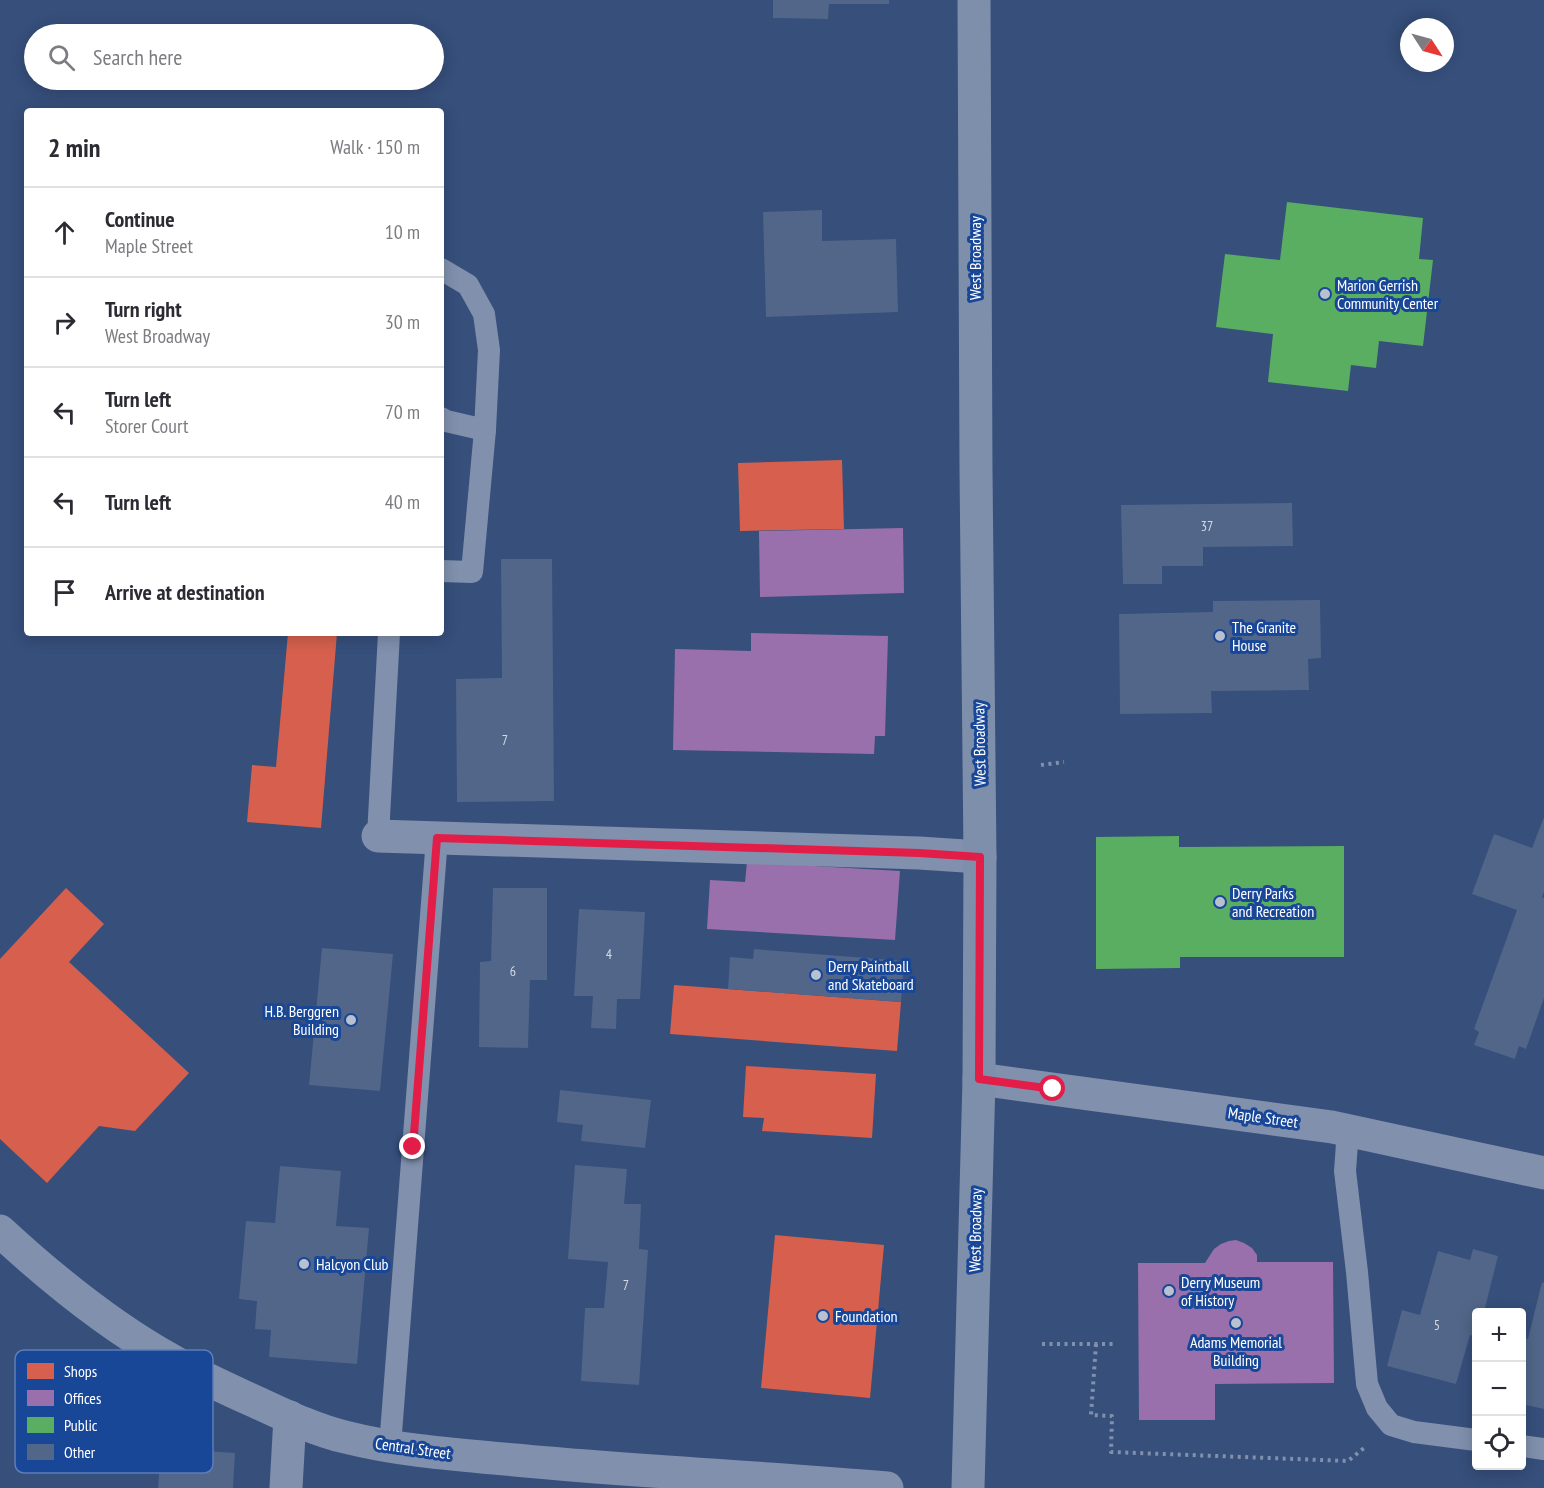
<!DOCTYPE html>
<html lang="en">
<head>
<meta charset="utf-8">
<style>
	body { margin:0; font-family:"PT Sans Narrow",sans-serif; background:#f7f7f7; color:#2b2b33 }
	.controls { position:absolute; right:18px; bottom:18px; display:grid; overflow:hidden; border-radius:6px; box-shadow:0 3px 15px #0003 }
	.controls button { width:54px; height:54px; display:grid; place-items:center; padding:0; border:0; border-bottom:2px solid #e1e1e2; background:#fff; color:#2b2b33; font:30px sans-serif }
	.compass { position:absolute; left:1400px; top:18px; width:54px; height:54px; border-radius:50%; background:#fff; box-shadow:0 3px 15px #0003; rotate:126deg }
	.stop { position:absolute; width:18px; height:18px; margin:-14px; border:4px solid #e11d48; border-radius:50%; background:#fff }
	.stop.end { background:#e11d48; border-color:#fff; box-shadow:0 2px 6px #0008 }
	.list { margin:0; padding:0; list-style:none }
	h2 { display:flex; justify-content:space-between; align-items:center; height:78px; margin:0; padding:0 24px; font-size:26px }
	h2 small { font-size:20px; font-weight:400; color:#7c7c81 }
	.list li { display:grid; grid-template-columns:39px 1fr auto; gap:18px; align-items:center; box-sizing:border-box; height:90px; padding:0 24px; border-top:2px solid #e1e1e2 }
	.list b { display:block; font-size:22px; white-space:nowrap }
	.list p { margin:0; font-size:20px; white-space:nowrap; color:#7c7c81 }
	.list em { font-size:20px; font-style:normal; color:#7c7c81 }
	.icon { flex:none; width:33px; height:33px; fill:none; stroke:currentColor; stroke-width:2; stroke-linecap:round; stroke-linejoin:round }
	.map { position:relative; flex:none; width:1544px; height:1488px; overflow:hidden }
	.search { position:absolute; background:#fff; box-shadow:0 3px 15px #0003; left:24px; top:24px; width:420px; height:66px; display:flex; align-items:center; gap:15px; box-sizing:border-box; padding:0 21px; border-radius:33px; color:#7c7c81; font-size:22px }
	.panel { position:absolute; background:#fff; box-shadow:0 3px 15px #0003; left:24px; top:108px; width:420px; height:528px; border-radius:6px }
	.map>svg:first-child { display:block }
	.shops { fill:#d6604d }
	.offices { fill:#9970ab }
	.public { fill:#5aae61 }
	.building { fill:#516689 }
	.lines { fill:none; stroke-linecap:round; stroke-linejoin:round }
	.path { stroke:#8090ad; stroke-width:4; stroke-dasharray:3 4.5; stroke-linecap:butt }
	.lane { stroke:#8090ad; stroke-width:22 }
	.street { stroke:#8090ad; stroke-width:33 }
	.primary { stroke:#7e8fab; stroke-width:33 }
	.route { stroke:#e11d48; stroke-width:8 }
	.poi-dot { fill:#b9c1d1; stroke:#194798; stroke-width:2 }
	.labels { text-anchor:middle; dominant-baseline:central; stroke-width:6; stroke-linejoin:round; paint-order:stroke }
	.number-label { font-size:14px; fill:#d4d9e2 }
	.street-label { font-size:16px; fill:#fff; stroke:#194798 }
	.poi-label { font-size:16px; fill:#fff; stroke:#194798; text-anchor:start }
	.key { fill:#194798; stroke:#5e7eb7; stroke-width:1.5 }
	.key-label { font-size:16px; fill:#fff }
</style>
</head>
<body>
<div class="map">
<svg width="1544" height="1488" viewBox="0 0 1544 1488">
	<rect width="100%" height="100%" fill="#364f7b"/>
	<!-- shops -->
	<g class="shops">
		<path d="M842,460L844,529L740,531L738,463Z"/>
		<path d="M288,633H337L321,828L247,822L252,765L276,767Z"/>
		<path d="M66,888L104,924L69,962L189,1073L135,1131L99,1126L47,1183L0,1139V959Z"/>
		<path d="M674,985L901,1002L897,1051L670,1034Z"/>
		<path d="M746,1066L876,1074L872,1138L762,1131L764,1118L743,1117Z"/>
		<path d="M775,1235L884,1245L870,1398L761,1388Z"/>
	</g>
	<!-- offices -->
	<g class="offices">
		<path d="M903,528L904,593L760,597L759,531Z"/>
		<path d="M751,633L888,636L885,736H875L874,754L673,750L675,649L751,651Z"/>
		<path d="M747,862L900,871L895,940L707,929L710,880L745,882Z"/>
		<path d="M1236,1240L1244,1243L1252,1248L1257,1255V1262H1333L1334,1383L1215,1384V1420H1139L1138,1263H1205L1214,1249L1221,1244L1229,1241Z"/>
	</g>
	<!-- public -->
	<g class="public">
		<path d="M1287,202L1423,218L1419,259L1433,260L1423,346L1379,341L1376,368L1351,365L1348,391L1268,382L1273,334L1216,327L1225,254L1280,260Z"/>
		<path d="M1179,836V847L1344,846V957H1180V968L1096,969V837Z"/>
	</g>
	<!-- building -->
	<g class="building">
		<path d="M773,0H889V4H829L828,19L773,18Z"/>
		<path d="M822,210V241L896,239L898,312L766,317L763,212Z"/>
		<path d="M1292,503L1293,546L1203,547V566H1162V584H1123L1121,505Z"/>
		<path d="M501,559H552L554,801L457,802L456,679L502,678Z"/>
		<path d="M1320,600L1321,658L1308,659L1309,690L1211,691L1212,713L1120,714L1119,614L1213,612V601Z"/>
		<path d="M1544,817V892L1542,897L1544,898V998L1526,1049L1519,1046L1515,1059L1474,1045L1479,1032L1474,1029L1517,910L1472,894L1494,834L1532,848Z"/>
		<path d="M493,888H547V980H530L528,1048L479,1047L480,962L491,961Z"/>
		<path d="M579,909L645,912L640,999H617L616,1029L591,1028L593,996H574Z"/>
		<path d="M322,948L393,954L380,1091L309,1085Z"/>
		<path d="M754,949L904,961L901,1002L728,989L730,957L753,959Z"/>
		<path d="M560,1090L651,1100L645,1148L581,1141L583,1125L557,1122Z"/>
		<path d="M575,1165L627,1169L624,1204H641L639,1249L648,1250L639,1385L581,1381L585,1308H604L608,1262L568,1259Z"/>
		<path d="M280,1166L341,1171L336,1226L369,1228L357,1364L269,1357L271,1330L255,1329L257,1301L239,1299L246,1221L275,1223Z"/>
		<path d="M1473,1249L1498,1256L1484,1312H1476V1337L1470,1335L1456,1384L1387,1366L1402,1310L1420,1315L1438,1251L1470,1260Z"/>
		<path d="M1542,1282L1544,1283V1409L1522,1404V1338L1528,1339Z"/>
		<path d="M161,1448L235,1453L233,1488H158Z"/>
	</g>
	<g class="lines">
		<!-- path -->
		<g class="path">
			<path d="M1041,765L1064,762"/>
			<path d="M1042,1344H1115"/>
			<path d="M1096,1344L1091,1415L1112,1416L1111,1452L1348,1461L1364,1448"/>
		</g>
		<!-- lane -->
		<g class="lane">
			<path d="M441,269L468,285L484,314L489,350L485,430L472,572L441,571"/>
			<path d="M441,418L446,421L485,430"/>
			<path d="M378,836L389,633"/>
			<path d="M1348,1130L1345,1171L1357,1272L1367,1384L1377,1408L1391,1425L1414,1432L1476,1440"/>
			<path d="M390,1446L437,838"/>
			<path d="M1522,1446L1544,1449"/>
		</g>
		<!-- street -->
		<g class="street">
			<path d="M378,836L919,853L980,857"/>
			<path d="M979,1079L1332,1127L1544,1173"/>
			<path d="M0,1231C52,1279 108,1325 171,1360C198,1376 227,1389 256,1402C284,1415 315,1430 345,1437C400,1451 459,1455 515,1460C639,1472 763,1477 887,1488"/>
			<path d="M286,1488L290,1417"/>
		</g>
		<!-- primary -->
		<path class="primary" d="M968,1488L979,1079L980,857L976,470L974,0"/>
	</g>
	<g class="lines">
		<!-- route -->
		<path class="route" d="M413,1147L437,838L919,853L980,857L979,1079L1053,1089"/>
	</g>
	<!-- markers -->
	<g class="poi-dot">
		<circle cx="1325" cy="294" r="6"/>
		<circle cx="1220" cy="636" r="6"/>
		<circle cx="1220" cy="902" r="6"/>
		<circle cx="816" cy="975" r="6"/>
		<circle cx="351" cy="1020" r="6"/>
		<circle cx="304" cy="1264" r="6"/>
		<circle cx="1169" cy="1291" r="6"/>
		<circle cx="823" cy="1316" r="6"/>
		<circle cx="1236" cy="1323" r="6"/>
	</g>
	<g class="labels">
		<!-- number labels -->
		<g class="number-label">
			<text x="1207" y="526">37</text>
			<text x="505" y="740">7</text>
			<text x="609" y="954">4</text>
			<text x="513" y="971">6</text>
			<text x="626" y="1285">7</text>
			<text x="1437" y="1325">5</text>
		</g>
		<!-- street labels -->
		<g class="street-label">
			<text transform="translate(975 258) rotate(-90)">West Broadway</text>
			<text transform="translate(979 744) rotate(-91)">West Broadway</text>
			<text transform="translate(1263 1117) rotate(8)">Maple Street</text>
			<text transform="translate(975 1230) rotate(-89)">West Broadway</text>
			<text transform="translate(413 1448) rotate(8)">Central Street</text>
		</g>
		<!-- poi labels -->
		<g class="poi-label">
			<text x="1337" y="285">Marion Gerrish<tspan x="1337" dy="18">Community Center</tspan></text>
			<text x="1232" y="627">The Granite<tspan x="1232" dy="18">House</tspan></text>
			<text x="1232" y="893">Derry Parks<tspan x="1232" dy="18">and Recreation</tspan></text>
			<text x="828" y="966">Derry Paintball<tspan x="828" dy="18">and Skateboard</tspan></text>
			<text x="339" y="1011" text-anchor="end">H.B. Berggren<tspan x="339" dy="18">Building</tspan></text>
			<text x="316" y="1264">Halcyon Club</text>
			<text x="1181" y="1282">Derry Museum<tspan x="1181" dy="18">of History</tspan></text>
			<text x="835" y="1316">Foundation</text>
			<text x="1236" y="1342" text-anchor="middle">Adams Memorial<tspan x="1236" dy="18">Building</tspan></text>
		</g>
	</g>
	<!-- legend -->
	<rect x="15" y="1350" width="198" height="123" rx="9" class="key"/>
	<rect x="27" y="1363" width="27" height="16" fill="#d6604d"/>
	<rect x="27" y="1390" width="27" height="16" fill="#9970ab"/>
	<rect x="27" y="1417" width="27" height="16" fill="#5aae61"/>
	<rect x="27" y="1444" width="27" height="16" fill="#516689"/>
	<g class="key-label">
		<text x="64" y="1377">Shops</text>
		<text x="64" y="1404">Offices</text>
		<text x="64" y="1431">Public</text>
		<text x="64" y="1458">Other</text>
	</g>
</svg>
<div class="controls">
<button>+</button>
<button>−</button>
<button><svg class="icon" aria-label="locate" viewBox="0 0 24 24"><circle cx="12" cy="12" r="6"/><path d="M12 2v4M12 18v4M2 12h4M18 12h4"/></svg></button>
</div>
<svg class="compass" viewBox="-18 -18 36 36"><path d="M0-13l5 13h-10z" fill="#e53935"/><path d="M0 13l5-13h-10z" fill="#7c7c81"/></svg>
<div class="stop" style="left:1053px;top:1089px"></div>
<div class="stop end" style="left:413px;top:1147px"></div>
<div class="search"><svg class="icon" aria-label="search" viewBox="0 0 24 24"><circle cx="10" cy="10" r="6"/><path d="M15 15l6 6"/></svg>Search here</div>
<section class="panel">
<h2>2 min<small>Walk · 150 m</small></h2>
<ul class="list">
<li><svg class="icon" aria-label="ahead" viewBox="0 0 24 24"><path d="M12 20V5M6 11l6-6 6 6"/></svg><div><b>Continue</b><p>Maple Street</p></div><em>10 m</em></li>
<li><svg class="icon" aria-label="right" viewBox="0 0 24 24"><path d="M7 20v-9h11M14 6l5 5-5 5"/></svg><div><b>Turn right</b><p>West Broadway</p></div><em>30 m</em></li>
<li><svg class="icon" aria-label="left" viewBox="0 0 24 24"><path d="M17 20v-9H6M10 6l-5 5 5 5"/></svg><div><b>Turn left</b><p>Storer Court</p></div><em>70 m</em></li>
<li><svg class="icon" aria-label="left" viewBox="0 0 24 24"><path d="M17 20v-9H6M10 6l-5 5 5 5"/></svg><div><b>Turn left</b></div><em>40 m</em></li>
<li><svg class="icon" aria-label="arrive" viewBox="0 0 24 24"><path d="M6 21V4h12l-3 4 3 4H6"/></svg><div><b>Arrive at destination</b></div></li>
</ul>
</section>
</div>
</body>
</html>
